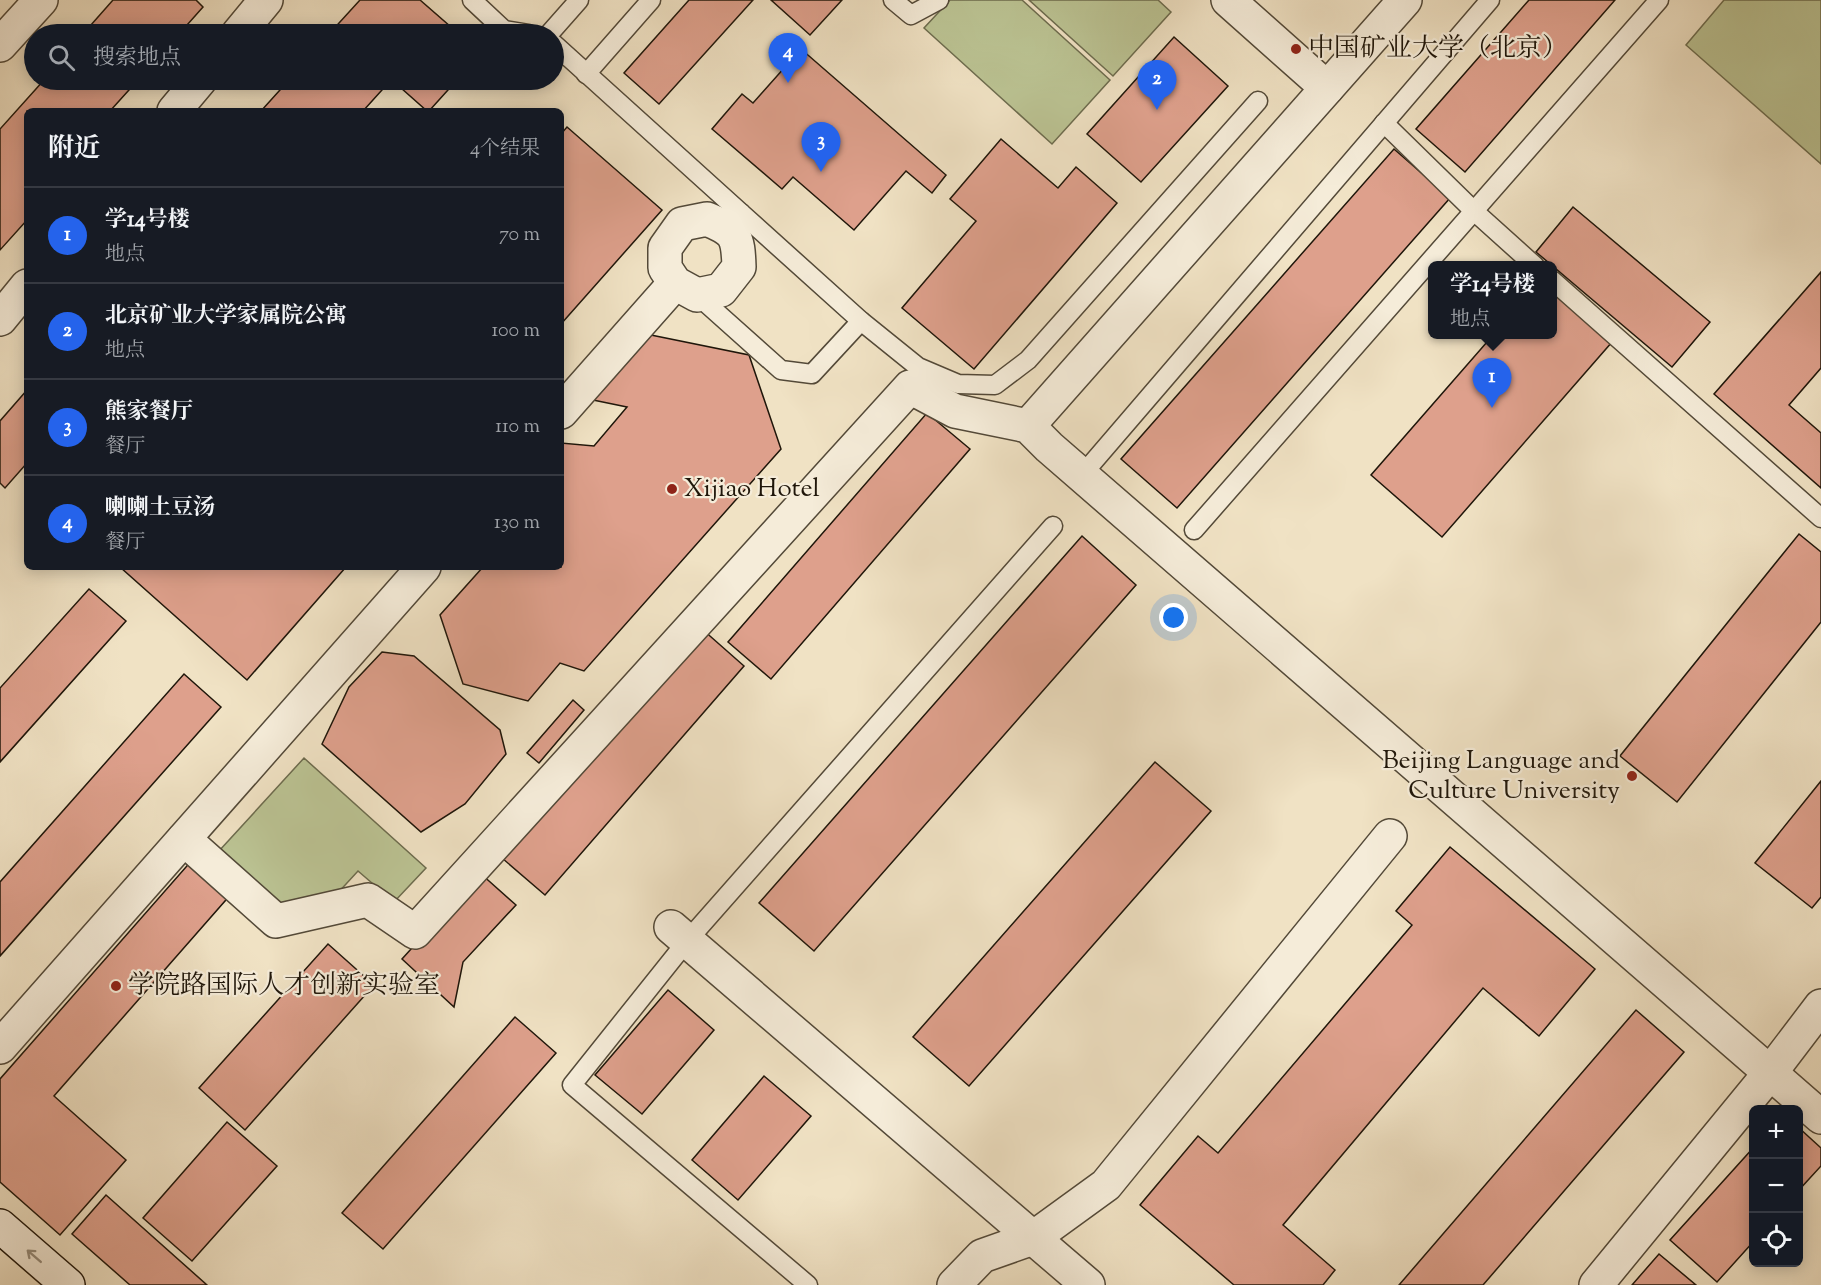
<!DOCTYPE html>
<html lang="zh">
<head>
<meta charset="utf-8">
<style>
	body { margin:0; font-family:"Sorts Mill Goudy","Noto Serif SC",serif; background:#242831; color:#f1f3f6 }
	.controls { position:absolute; right:18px; bottom:18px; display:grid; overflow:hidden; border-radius:9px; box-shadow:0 3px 15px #0003 }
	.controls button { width:54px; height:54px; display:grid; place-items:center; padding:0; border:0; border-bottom:2px solid #363941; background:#171b24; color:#f1f3f6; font:30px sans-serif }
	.you { position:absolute; left:1174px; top:618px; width:21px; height:21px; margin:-15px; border:4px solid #fff; border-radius:50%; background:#1a73e8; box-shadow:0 0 0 9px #1a73e833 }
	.badge { display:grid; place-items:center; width:39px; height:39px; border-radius:50%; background:#2563eb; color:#fff; font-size:20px; font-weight:700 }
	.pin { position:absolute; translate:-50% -50px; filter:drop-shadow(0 2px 3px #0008) }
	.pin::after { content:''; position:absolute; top:32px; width:21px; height:18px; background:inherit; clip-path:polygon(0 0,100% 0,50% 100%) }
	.popup { position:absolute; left:1428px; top:261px; width:129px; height:78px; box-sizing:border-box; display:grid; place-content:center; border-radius:9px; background:#171b24; filter:drop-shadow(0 2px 4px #0005); font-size:20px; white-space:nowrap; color:#9ea1a6 }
	.popup b { font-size:22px; color:#f1f3f6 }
	.popup::after { content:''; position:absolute; left:50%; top:100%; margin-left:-12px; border:12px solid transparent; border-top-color:#171b24 }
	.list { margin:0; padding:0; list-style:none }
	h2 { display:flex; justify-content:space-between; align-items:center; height:78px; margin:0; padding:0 24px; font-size:26px }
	h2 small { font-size:20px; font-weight:400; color:#9ea1a6 }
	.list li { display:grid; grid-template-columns:39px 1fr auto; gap:18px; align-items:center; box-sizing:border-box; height:96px; padding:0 24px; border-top:2px solid #363941 }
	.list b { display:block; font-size:22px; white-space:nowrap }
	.list p { margin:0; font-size:20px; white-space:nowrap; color:#9ea1a6 }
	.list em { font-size:20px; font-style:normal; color:#9ea1a6 }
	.icon { flex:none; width:33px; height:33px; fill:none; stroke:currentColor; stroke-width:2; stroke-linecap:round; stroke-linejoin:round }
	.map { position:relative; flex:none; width:1821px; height:1285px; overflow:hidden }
	.search { position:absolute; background:#171b24; box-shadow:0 3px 15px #0003; left:24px; top:24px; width:540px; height:66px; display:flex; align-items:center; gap:15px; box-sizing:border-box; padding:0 21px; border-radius:33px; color:#9ea1a6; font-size:22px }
	.panel { position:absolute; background:#171b24; box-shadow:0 3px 15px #0003; left:24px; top:108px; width:540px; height:462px; border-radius:9px }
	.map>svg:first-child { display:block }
	.green { fill:#bbc393; stroke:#6d6c4e; stroke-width:1.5 }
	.building { fill:#dea08c; stroke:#1f160a; stroke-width:1.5 }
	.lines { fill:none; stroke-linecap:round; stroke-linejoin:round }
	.service-casing { stroke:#534938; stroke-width:21 }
	.minor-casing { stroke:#534938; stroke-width:36 }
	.secondary-casing { stroke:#1f160a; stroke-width:36 }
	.service { stroke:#f5ecd9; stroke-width:18 }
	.minor { stroke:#f5ecd9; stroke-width:33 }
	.secondary { stroke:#f5ecd9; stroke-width:33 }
	.oneway { stroke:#958c7c }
	.poi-dot { fill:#8f2418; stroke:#f5ecd9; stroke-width:2 }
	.labels { text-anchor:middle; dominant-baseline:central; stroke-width:4.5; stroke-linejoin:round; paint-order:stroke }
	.poi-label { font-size:26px; fill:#1f160a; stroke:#f5ecd9; text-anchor:start }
</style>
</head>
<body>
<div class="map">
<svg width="1821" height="1285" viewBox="0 0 1821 1285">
	<rect width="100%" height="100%" fill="#f0e2c4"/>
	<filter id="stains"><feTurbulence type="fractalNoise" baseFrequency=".00333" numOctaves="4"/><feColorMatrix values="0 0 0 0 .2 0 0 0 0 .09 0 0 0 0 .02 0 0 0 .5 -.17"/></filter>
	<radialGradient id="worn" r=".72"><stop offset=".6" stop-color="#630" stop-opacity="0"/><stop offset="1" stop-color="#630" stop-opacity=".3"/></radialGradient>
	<!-- green -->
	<g class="green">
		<path d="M950,0H1022L1110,80L1052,144L924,28Z"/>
		<path d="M1029,0H1158L1171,12L1113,76Z"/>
		<path d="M1724,0H1821V164L1686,45Z"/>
		<path d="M304,758L426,868L394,902L358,871L323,909L287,912L219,851Z"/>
	</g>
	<!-- building -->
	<g class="building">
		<path d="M113,0H196L203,7L179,34H83Z"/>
		<path d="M360,0H420L459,34H329Z"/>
		<path d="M689,0H753L659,104L624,73Z"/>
		<path d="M771,0H842L810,35Z"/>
		<path d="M1529,0H1615L1465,172L1416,129Z"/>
		<path d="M1174,37L1228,86L1141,182L1087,134Z"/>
		<path d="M801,49L946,175L932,193L906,171L854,230L793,177L782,189L712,129L742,94L753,103Z"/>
		<path d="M44,80H138L110,111H27V220L0,250V129Z"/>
		<path d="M289,80H391L363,111H261Z"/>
		<path d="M392,80H457L429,111H427Z"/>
		<path d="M567,127L662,210L561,324V134Z"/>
		<path d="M1001,139L1058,188L1076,167L1117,203L974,369L902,308L976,221L950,199Z"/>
		<path d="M1394,149L1450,198L1177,508L1121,459Z"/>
		<path d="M1573,207L1710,322L1672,367L1536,252Z"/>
		<path d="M1821,272V368L1789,405L1821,433V488L1714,394Z"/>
		<path d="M1552,290L1612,342L1442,537L1371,475L1494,334H1552Z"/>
		<path d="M646,334L749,355L781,449L584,671L560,663L528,701L463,684L440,615L483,567H561V443L594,446L627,407L593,400Z"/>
		<path d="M27,390V463L5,488L0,483V421Z"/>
		<path d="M927,413L970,449L771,679L728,642Z"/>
		<path d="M1799,534L1821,552V622L1677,802L1620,756Z"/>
		<path d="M1082,536L1136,585L814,951L759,903Z"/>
		<path d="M120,567H346L247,680Z"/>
		<path d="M89,589L126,621L0,762V688Z"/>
		<path d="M702,629L744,666L545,895L502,858Z"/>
		<path d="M382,652L414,656L500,730L506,754L465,804L421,832L322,744L349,687Z"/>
		<path d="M184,674L221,707L0,956V882Z"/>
		<path d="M573,700L584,710L539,763L527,753Z"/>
		<path d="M1155,762L1211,811L969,1086L913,1037Z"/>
		<path d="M1821,781V897L1812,908L1755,863Z"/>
		<path d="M1450,847L1595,969L1539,1036L1483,988L1283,1225L1335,1270L1323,1285H1234L1140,1205L1198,1136L1218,1153L1412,925L1396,911Z"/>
		<path d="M193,859L232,893L54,1096L126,1160L60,1235L0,1182V1079Z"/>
		<path d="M480,873L516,905L463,962L454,1007L402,959Z"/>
		<path d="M328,944L374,985L245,1130L199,1088Z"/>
		<path d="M668,990L714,1030L642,1114L595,1075Z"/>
		<path d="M1636,1010L1684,1052L1483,1285H1399Z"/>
		<path d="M515,1017L556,1053L383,1249L342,1213Z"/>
		<path d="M764,1076L811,1116L738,1200L692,1160Z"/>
		<path d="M227,1122L277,1166L192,1261L143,1218Z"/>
		<path d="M1798,1127L1821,1148V1166L1798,1191Z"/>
		<path d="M1754,1147V1241L1717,1282L1670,1240Z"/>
		<path d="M106,1195L207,1285H130L72,1234Z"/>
		<path d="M1659,1254L1696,1285H1632Z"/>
	</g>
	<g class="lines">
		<defs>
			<g id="service">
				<path d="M472,0L504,30L529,34"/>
				<path d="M893,0L911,15L939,0"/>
				<path d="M549,34L579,0"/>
				<path d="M554,44L741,213"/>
				<path d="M586,74L651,0"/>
				<path d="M1384,123L1475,212L1535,266"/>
				<path d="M728,228L741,213L861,321L918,367L958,384L995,385L1028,360L1258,101"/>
				<path d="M1552,280L1821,518"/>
				<path d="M697,295L781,370L812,374L861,321"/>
				<path d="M1082,475L1490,0"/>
				<path d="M1194,530L1659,0"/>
				<path d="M808,1285L572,1085L687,941L1053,526"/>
			</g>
			<g id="minor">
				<path d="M1228,0L1327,88"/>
				<path d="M238,34L266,0"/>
				<path d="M0,45L41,0"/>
				<path d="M174,111L200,80"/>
				<path d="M707,219C736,231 738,236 739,267L721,290L697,295L675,283L665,268V248L682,224Z"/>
				<path d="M0,319L27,286"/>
				<path d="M561,412L675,283"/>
				<path d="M1028,426L1405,0"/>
				<path d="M184,839L276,921L368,900L415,932L910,387L955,411L1028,426L1049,447L1821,1117"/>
				<path d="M671,927L1088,1285"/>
				<path d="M0,1047L424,567"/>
				<path d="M954,1285L982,1256L1033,1238L1106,1185L1390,836"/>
				<path d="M1596,1285L1770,1073L1821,1006"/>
			</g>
			<path id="secondary" d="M0,1226L68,1285"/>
		</defs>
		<!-- service casing -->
		<use href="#service" class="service-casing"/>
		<!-- minor casing -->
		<use href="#minor" class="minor-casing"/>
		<!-- secondary casing -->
		<use href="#secondary" class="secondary-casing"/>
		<!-- service -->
		<use href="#service" class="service"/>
		<!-- minor -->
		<use href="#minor" class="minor"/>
		<!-- secondary -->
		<use href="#secondary" class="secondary"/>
	</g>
	<!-- one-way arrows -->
	<defs><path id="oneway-shaft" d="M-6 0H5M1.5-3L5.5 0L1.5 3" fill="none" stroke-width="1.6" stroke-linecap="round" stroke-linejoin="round" transform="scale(1.5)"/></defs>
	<use class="oneway" href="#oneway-shaft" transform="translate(34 1256) rotate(-139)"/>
	<!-- markers -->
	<g class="poi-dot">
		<circle cx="1296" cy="49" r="6"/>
		<circle cx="672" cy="489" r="6"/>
		<circle cx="1632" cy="776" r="6"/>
		<circle cx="116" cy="986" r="6"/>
	</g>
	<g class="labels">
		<!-- poi labels -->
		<g class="poi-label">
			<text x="1308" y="49">中国矿业大学（北京）</text>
			<text x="684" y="489">Xijiao Hotel</text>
			<text x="1620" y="761" text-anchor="end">Beijing Language and<tspan x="1620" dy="30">Culture University</tspan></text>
			<text x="128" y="986">学院路国际人才创新实验室</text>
		</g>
	</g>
	<rect width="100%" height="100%" filter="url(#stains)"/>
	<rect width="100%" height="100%" fill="url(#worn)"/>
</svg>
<div class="controls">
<button>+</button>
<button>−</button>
<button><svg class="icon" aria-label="locate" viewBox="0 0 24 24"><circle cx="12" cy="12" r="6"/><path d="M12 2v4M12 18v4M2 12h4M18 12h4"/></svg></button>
</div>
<div class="you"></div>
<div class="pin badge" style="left:1492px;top:408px">1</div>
<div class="popup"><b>学14号楼</b>地点</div>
<div class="pin badge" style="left:1157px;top:110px">2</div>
<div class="pin badge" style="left:821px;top:172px">3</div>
<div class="pin badge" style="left:788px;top:83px">4</div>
<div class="search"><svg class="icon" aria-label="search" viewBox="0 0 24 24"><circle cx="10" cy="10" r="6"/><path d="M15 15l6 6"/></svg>搜索地点</div>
<section class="panel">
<h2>附近<small>4个结果</small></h2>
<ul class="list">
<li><span class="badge">1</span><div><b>学14号楼</b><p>地点</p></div><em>70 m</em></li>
<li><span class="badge">2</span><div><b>北京矿业大学家属院公寓</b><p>地点</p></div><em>100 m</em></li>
<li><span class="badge">3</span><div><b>熊家餐厅</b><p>餐厅</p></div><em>110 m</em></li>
<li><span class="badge">4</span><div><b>喇喇土豆汤</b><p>餐厅</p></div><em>130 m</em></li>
</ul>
</section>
</div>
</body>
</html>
